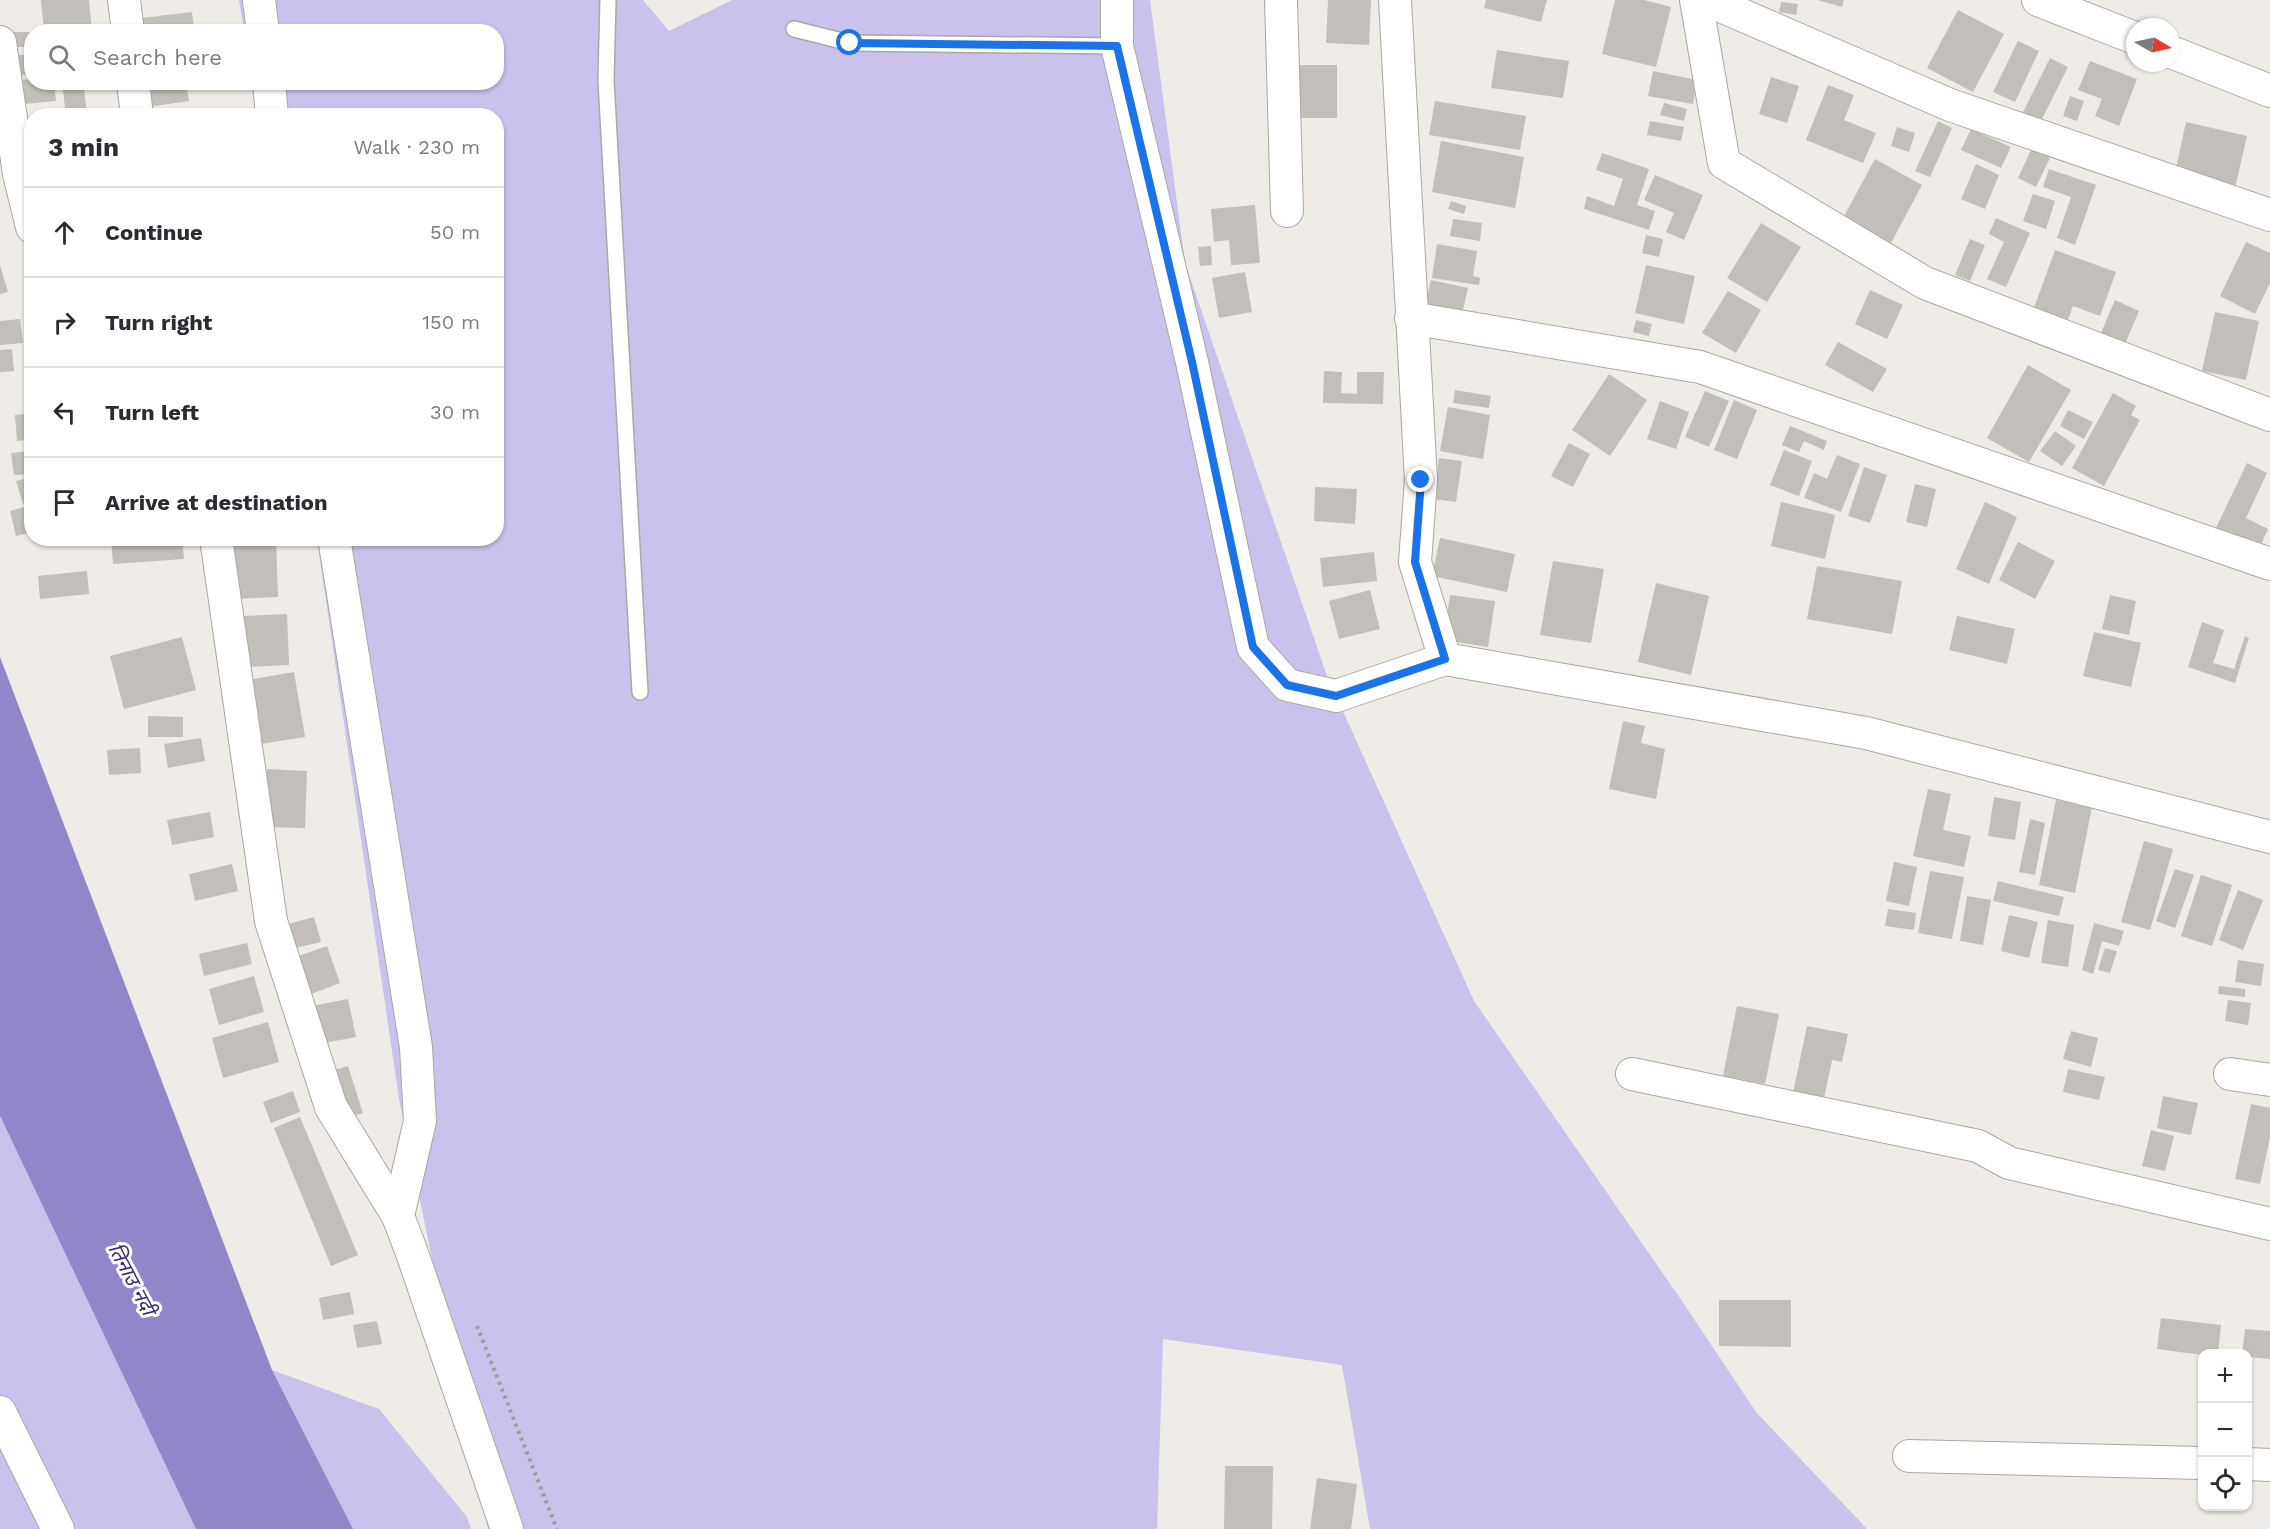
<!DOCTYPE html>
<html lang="en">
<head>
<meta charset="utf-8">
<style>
	body { margin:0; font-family:"Work Sans","Noto Sans Devanagari",sans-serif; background:#f2f2f3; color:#2b2b33 }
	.controls { position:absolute; right:18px; bottom:18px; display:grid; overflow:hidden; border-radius:12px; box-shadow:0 2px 4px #0004 }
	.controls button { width:54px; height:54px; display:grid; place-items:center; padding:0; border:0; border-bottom:2px solid #e1e1e2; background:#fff; color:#2b2b33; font:30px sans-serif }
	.compass { position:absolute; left:2126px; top:18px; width:54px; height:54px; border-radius:50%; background:#fff; box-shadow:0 2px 4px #0004; rotate:99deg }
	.stop { position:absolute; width:18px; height:18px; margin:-14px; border:4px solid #1a73e8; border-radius:50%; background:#fff }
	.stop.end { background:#1a73e8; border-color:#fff; box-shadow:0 2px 6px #0008 }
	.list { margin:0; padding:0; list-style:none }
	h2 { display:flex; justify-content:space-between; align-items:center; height:78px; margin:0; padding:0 24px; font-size:26px }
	h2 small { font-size:20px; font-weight:400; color:#7c7c81 }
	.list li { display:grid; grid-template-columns:39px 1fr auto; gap:18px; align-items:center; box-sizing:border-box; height:90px; padding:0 24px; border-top:2px solid #e1e1e2 }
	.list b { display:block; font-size:22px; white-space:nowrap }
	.list em { font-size:20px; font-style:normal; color:#7c7c81 }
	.icon { flex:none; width:33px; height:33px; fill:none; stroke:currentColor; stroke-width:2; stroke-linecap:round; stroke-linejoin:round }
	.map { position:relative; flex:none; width:2270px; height:1529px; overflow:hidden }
	.search { position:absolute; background:#fff; box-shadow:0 2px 4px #0004; left:24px; top:24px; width:480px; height:66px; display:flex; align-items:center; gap:15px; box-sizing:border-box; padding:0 21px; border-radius:24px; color:#7c7c81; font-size:22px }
	.panel { position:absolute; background:#fff; box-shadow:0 2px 4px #0004; left:24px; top:108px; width:480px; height:438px; border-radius:24px }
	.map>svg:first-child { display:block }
	.green { fill:#c8c2ec }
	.water { fill:#9186c7 }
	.building { fill:#c2beb9 }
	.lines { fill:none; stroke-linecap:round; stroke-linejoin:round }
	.lane-casing { stroke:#aba7a2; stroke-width:18 }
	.street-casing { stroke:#aba7a2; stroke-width:34 }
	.path { stroke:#9e9c98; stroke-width:4; stroke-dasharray:3 4.5; stroke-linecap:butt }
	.lane { stroke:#fff; stroke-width:15 }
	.street { stroke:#fff; stroke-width:32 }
	.route { stroke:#1a73e8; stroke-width:8 }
	.labels { text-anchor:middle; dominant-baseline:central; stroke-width:6; stroke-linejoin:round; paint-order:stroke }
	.water-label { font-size:20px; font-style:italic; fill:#3b2572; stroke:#fff }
</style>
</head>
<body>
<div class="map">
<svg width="2270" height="1529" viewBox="0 0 2270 1529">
	<rect width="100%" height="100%" fill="#efebe6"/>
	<!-- green -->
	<g class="green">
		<path d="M239,0H643L669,31L732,0H1150L1185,263L1327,676L1474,1001L1682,1301L1756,1412L1867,1529H1370L1342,1365L1163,1339L1157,1529H488L399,1099L317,539L496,538V116L256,115L251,83L496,82V32L244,31Z"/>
		<path d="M0,1116L196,1529H0Z"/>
		<path d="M272,1370L379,1409L467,1517L471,1529H353Z"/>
	</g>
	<!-- water -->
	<path class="water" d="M0,657L272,1370L353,1529H196L0,1116Z"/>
	<!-- building -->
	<g class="building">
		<path d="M41,0H89L92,32H44Z"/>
		<path d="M1328,0H1371L1369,45L1326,43Z"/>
		<path d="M1486,0H1547L1541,22L1484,8Z"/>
		<path d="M1615,0H1644L1671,7L1656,67L1602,54Z"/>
		<path d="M1817,0H1844L1842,7Z"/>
		<path d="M1781,2L1798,4L1796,15L1779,12Z"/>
		<path d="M1958,10L2004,34L1973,92L1927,68Z"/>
		<path d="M192,12L194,32H135L134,19Z"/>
		<rect x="13" y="32" width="19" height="15"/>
		<path d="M2018,41L2039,51L2015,102L1993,92Z"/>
		<path d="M1497,50L1569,61L1563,98L1491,88Z"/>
		<path d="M16,55H32V75H15Z"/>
		<path d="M2050,58L2068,67L2039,125L2021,116Z"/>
		<path d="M2090,61L2137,79L2119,126L2095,116L2102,99L2078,90Z"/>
		<rect x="1292" y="65" width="45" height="53"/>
		<path d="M1653,71L1697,80L1693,104L1648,96Z"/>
		<path d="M1771,77L1799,86L1787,123L1759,114Z"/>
		<path d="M32,79V82H54L56,101L13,105L11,81Z"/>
		<path d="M144,82H186L189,101L148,107Z"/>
		<path d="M1828,85L1854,95L1844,120L1876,133L1863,163L1806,140Z"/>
		<path d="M84,88L87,116H66L63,90Z"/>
		<path d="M2070,96L2084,101L2077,121L2063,116Z"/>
		<path d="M1435,101L1526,116L1520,150L1429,135Z"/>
		<path d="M1664,103L1687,109L1684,121L1660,115Z"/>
		<path d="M1650,121L1684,127L1681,141L1647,135Z"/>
		<path d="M1938,121L1952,128L1930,177L1915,171Z"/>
		<path d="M2186,122L2247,136L2235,188L2175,173Z"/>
		<path d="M1897,127L1915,133L1909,152L1891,146Z"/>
		<path d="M1971,129L2011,147L2001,168L1961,150Z"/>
		<path d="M1441,141L1524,157L1515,208L1432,192Z"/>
		<path d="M2032,148L2050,158L2036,187L2018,178Z"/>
		<path d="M1602,153L1649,169L1637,205L1655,211L1649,230L1584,209L1587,196L1614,206L1623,179L1596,170Z"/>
		<path d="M1875,159L1922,185L1891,243L1843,218Z"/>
		<path d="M1976,164L1999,175L1985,209L1961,199Z"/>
		<path d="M2049,169L2096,185L2075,245L2057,238L2071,197L2043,187Z"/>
		<path d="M1655,175L1703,195L1684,240L1666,232L1674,213L1644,200Z"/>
		<path d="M2033,194L2055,201L2046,229L2023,221Z"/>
		<path d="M1451,201L1466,206L1464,214L1448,209Z"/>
		<path d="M1255,205L1260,263L1231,265L1229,240L1214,242L1211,209Z"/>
		<path d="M1996,218L2030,233L2006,287L1987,279L2004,242L1989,234Z"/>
		<path d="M1453,219L1482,223L1480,241L1450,236Z"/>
		<path d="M1761,223L1801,247L1767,302L1727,278Z"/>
		<path d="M1646,235L1663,239L1659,257L1642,253Z"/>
		<path d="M1970,239L1985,245L1970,281L1955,275Z"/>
		<path d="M2246,242L2270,253V283L2255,314L2220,296Z"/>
		<path d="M1437,244L1477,251L1473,276L1480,278L1479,285L1432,278Z"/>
		<path d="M1211,246L1212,265L1200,266L1198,247Z"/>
		<path d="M2055,250L2116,272L2100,316L2073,306L2065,328L2031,316Z"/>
		<path d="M0,265L8,292L0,294Z"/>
		<path d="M1646,265L1695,276L1684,324L1635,313Z"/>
		<path d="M1245,272L1252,312L1219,318L1212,278Z"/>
		<path d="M1431,280L1468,288L1462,314L1425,306Z"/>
		<path d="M1870,290L1903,305L1887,339L1855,324Z"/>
		<path d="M1728,291L1761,310L1736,353L1702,333Z"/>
		<path d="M2115,300L2139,311L2125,344L2101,333Z"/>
		<path d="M2215,312L2259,321L2246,380L2202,371Z"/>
		<path d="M20,319L23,343L0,345V321Z"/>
		<path d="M1636,320L1652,324L1649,336L1633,332Z"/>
		<path d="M1838,342L1887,369L1873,392L1825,365Z"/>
		<path d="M12,349L14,371L0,372V350Z"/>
		<path d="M2028,365L2071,390L2029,462L1987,438Z"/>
		<path d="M1324,371L1342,372L1341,393L1357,394V372H1384L1383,404L1323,403Z"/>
		<path d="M1609,374L1647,400L1610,456L1572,430Z"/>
		<path d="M1455,390L1491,396L1489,408L1453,403Z"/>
		<path d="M1705,391L1729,401L1709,447L1685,437Z"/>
		<path d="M2113,393L2136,406L2131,415L2140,420L2104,486L2072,468Z"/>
		<path d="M1734,400L1757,410L1737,459L1714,450Z"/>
		<path d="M1660,401L1689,412L1676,449L1647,439Z"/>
		<path d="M1448,407L1490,415L1483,459L1440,451Z"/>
		<path d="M2068,410L2093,422L2084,439L2060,426Z"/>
		<path d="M32,413V439L17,441L15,415Z"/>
		<path d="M1790,426L1827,441L1824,450L1804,441L1799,452L1782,445Z"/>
		<path d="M2055,431L2076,446L2062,466L2040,451Z"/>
		<path d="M1569,443L1590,454L1573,487L1551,476Z"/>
		<path d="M1784,450L1812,461L1799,496L1770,485Z"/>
		<path d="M32,451V474L14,475L11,453Z"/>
		<path d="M1837,455L1860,464L1841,512L1804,498L1814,473L1827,479Z"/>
		<path d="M1439,458L1462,461L1456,502L1433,499Z"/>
		<path d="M2247,463L2267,473L2246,518L2268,529L2258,551L2215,530Z"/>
		<path d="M1864,467L1887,475L1870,523L1848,516Z"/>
		<path d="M32,477V501L23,504L16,481Z"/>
		<path d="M1915,484L1936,489L1927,527L1906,522Z"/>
		<path d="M1315,487L1357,489L1355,524L1314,521Z"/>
		<path d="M1781,502L1835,515L1825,559L1771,546Z"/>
		<path d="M1985,502L2017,517L1989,584L1956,569Z"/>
		<path d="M32,505V532L16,536L10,511Z"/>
		<path d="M111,538H182L184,559L113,564Z"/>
		<path d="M232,538H276L278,597L235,599Z"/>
		<path d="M1440,538L1515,554L1507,592L1432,576Z"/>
		<path d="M2018,542L2055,561L2035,599L1999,580Z"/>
		<path d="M1374,552L1377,581L1323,587L1320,558Z"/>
		<path d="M1553,561L1604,569L1591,643L1540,635Z"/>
		<path d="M1817,566L1902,581L1892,634L1807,619Z"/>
		<path d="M87,571L89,594L40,599L38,576Z"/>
		<path d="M1656,583L1709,596L1691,675L1638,662Z"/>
		<path d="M1370,590L1380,629L1339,639L1329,601Z"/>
		<path d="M1450,595L1495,601L1488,647L1443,640Z"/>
		<path d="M2110,595L2136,601L2129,635L2102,629Z"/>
		<path d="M287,614L289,665L246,667L244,616Z"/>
		<path d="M1957,616L2015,629L2007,664L1949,650Z"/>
		<path d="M2202,622L2224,630L2213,663L2234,669L2245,636L2249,638L2235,683L2188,667Z"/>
		<path d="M2094,632L2141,643L2131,687L2083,676Z"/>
		<path d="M182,637L196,690L124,709L110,656Z"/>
		<path d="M294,672L305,737L260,744L249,680Z"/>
		<path d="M148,716L183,717V737H148Z"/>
		<path d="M1623,721L1645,726L1641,743L1665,749L1656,799L1609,789Z"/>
		<path d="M201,738L205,761L168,768L164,744Z"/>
		<path d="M140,748L141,773L109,775L107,750Z"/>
		<path d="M267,769L307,771L305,828L265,827Z"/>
		<path d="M1928,789L1951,794L1943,830L1971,836L1964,867L1913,856Z"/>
		<path d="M1994,797L2021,802L2015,840L1988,836Z"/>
		<path d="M2056,800L2092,807L2075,893L2039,885Z"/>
		<path d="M210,812L214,837L172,845L167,820Z"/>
		<path d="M2030,819L2045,823L2035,875L2019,872Z"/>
		<path d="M2144,841L2173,849L2150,930L2121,922Z"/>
		<path d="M1894,862L1917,867L1909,906L1886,901Z"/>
		<path d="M232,864L238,891L195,901L189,874Z"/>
		<path d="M2175,869L2194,875L2175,928L2156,921Z"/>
		<path d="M1930,871L1964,877L1952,939L1918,933Z"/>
		<path d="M2201,875L2232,885L2212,946L2181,936Z"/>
		<path d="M1998,881L2064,897L2059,916L1993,901Z"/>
		<path d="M2238,890L2263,900L2243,950L2219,940Z"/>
		<path d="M1967,896L1991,900L1983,945L1960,941Z"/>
		<path d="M1888,909L1916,913L1914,930L1885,926Z"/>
		<path d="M2009,915L2038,922L2029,958L2001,951Z"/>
		<path d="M314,917L321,942L287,950L281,926Z"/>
		<path d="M2048,920L2074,925L2068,967L2041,963Z"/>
		<path d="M2094,923L2124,931L2119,946L2102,941L2093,974L2082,970Z"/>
		<path d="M247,943L252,964L204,976L199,954Z"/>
		<path d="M327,946L340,983L306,996L293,958Z"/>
		<path d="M2105,948L2117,951L2110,973L2098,970Z"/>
		<path d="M2238,960L2264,964L2261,986L2235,982Z"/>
		<path d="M254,976L264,1012L219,1025L209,989Z"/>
		<path d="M2219,986L2245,989V997L2218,994Z"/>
		<path d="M348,999L356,1037L319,1044L312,1006Z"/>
		<path d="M2228,1000L2251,1003L2248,1025L2225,1021Z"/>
		<path d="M1737,1006L1779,1014L1765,1084L1723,1076Z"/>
		<path d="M268,1022L279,1062L223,1078L212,1038Z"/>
		<path d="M1807,1026L1848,1034L1842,1062L1832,1060L1824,1099L1793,1093Z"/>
		<path d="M2071,1031L2098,1038L2091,1067L2063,1059Z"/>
		<path d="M348,1066L363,1113L343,1119L329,1072Z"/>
		<path d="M2068,1069L2105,1077L2099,1100L2063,1092Z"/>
		<path d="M293,1091L300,1112L271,1123L263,1102Z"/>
		<path d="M2163,1096L2198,1103L2191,1135L2157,1128Z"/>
		<path d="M2251,1104L2270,1108V1137L2260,1184L2235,1179Z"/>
		<path d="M300,1117L358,1255L331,1266L274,1128Z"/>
		<path d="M2151,1130L2174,1136L2165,1171L2142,1166Z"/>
		<path d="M350,1292L354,1314L323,1320L319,1298Z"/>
		<path d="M1719,1300H1791V1347L1719,1346Z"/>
		<path d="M2161,1318L2221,1325L2218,1354L2202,1355L2157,1349Z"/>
		<path d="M377,1321L382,1344L357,1348L353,1325Z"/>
		<path d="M2245,1329L2270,1331V1359L2248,1357V1354H2242Z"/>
		<path d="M1225,1466H1273L1272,1529H1224Z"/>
		<path d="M1317,1478L1357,1484L1351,1529H1310Z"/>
	</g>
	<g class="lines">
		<defs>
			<g id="lane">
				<path d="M608,0L606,80L640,692"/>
				<path d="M794,29L850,43L1117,46"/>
			</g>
			<g id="street">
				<path d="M124,0L128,32"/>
				<path d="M259,0L263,32"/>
				<path d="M1117,0V46L1192,362L1253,647L1287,685L1336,696L1445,659L1866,733L2270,837"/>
				<path d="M1281,0L1287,211"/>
				<path d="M1395,0L1421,480L1415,562L1445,659"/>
				<path d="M1696,0L1724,163L1925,283L2270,415"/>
				<path d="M1707,0L1950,105L2270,215"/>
				<path d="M2038,0L2135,38"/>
				<path d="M0,42L19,174L32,227"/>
				<path d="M2171,52L2270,91"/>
				<path d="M133,82L137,116"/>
				<path d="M269,82L272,116"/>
				<path d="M1411,318L1700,367L2270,564"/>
				<path d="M216,538L271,921L331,1107L398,1216L412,1253L507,1529"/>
				<path d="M334,538L416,1047L420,1121L398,1216"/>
				<path d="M1632,1074L1978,1146L2009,1163L2270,1224"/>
				<path d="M2230,1074L2270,1080"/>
				<path d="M0,1412L58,1529"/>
				<path d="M1909,1456L2202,1463"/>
				<path d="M2248,1464L2270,1465"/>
			</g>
		</defs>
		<!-- lane casing -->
		<use href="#lane" class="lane-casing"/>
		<!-- street casing -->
		<use href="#street" class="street-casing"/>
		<!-- path -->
		<path class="path" d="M477,1326L557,1529"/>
		<!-- lane -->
		<use href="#lane" class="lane"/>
		<!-- street -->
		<use href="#street" class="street"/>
	</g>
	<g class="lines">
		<!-- route -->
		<path class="route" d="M850,43L1117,46L1192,362L1253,647L1287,685L1336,696L1445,659L1415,562L1421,480"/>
	</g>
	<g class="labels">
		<!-- water labels -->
		<g class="water-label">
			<text transform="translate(132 1279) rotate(62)">तिनाउ नदी</text>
		</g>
	</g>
</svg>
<div class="controls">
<button>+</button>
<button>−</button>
<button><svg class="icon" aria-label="locate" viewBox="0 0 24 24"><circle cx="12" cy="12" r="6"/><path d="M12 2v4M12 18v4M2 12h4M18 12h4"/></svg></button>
</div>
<svg class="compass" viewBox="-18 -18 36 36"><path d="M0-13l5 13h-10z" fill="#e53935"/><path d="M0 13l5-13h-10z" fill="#7c7c81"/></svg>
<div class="stop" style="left:850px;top:43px"></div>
<div class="stop end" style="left:1421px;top:480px"></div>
<div class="search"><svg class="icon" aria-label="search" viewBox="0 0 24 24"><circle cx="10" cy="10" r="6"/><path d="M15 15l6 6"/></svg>Search here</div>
<section class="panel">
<h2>3 min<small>Walk · 230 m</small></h2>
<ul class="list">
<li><svg class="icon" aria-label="ahead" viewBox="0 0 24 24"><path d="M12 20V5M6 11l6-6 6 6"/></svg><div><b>Continue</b></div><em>50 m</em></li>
<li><svg class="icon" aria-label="right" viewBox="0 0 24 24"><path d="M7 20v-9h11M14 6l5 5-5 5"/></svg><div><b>Turn right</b></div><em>150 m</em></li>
<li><svg class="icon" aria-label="left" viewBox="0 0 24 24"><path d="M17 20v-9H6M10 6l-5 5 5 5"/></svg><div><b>Turn left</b></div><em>30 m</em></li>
<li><svg class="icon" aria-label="arrive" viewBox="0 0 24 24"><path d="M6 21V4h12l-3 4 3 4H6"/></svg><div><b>Arrive at destination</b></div></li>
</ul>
</section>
</div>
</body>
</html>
